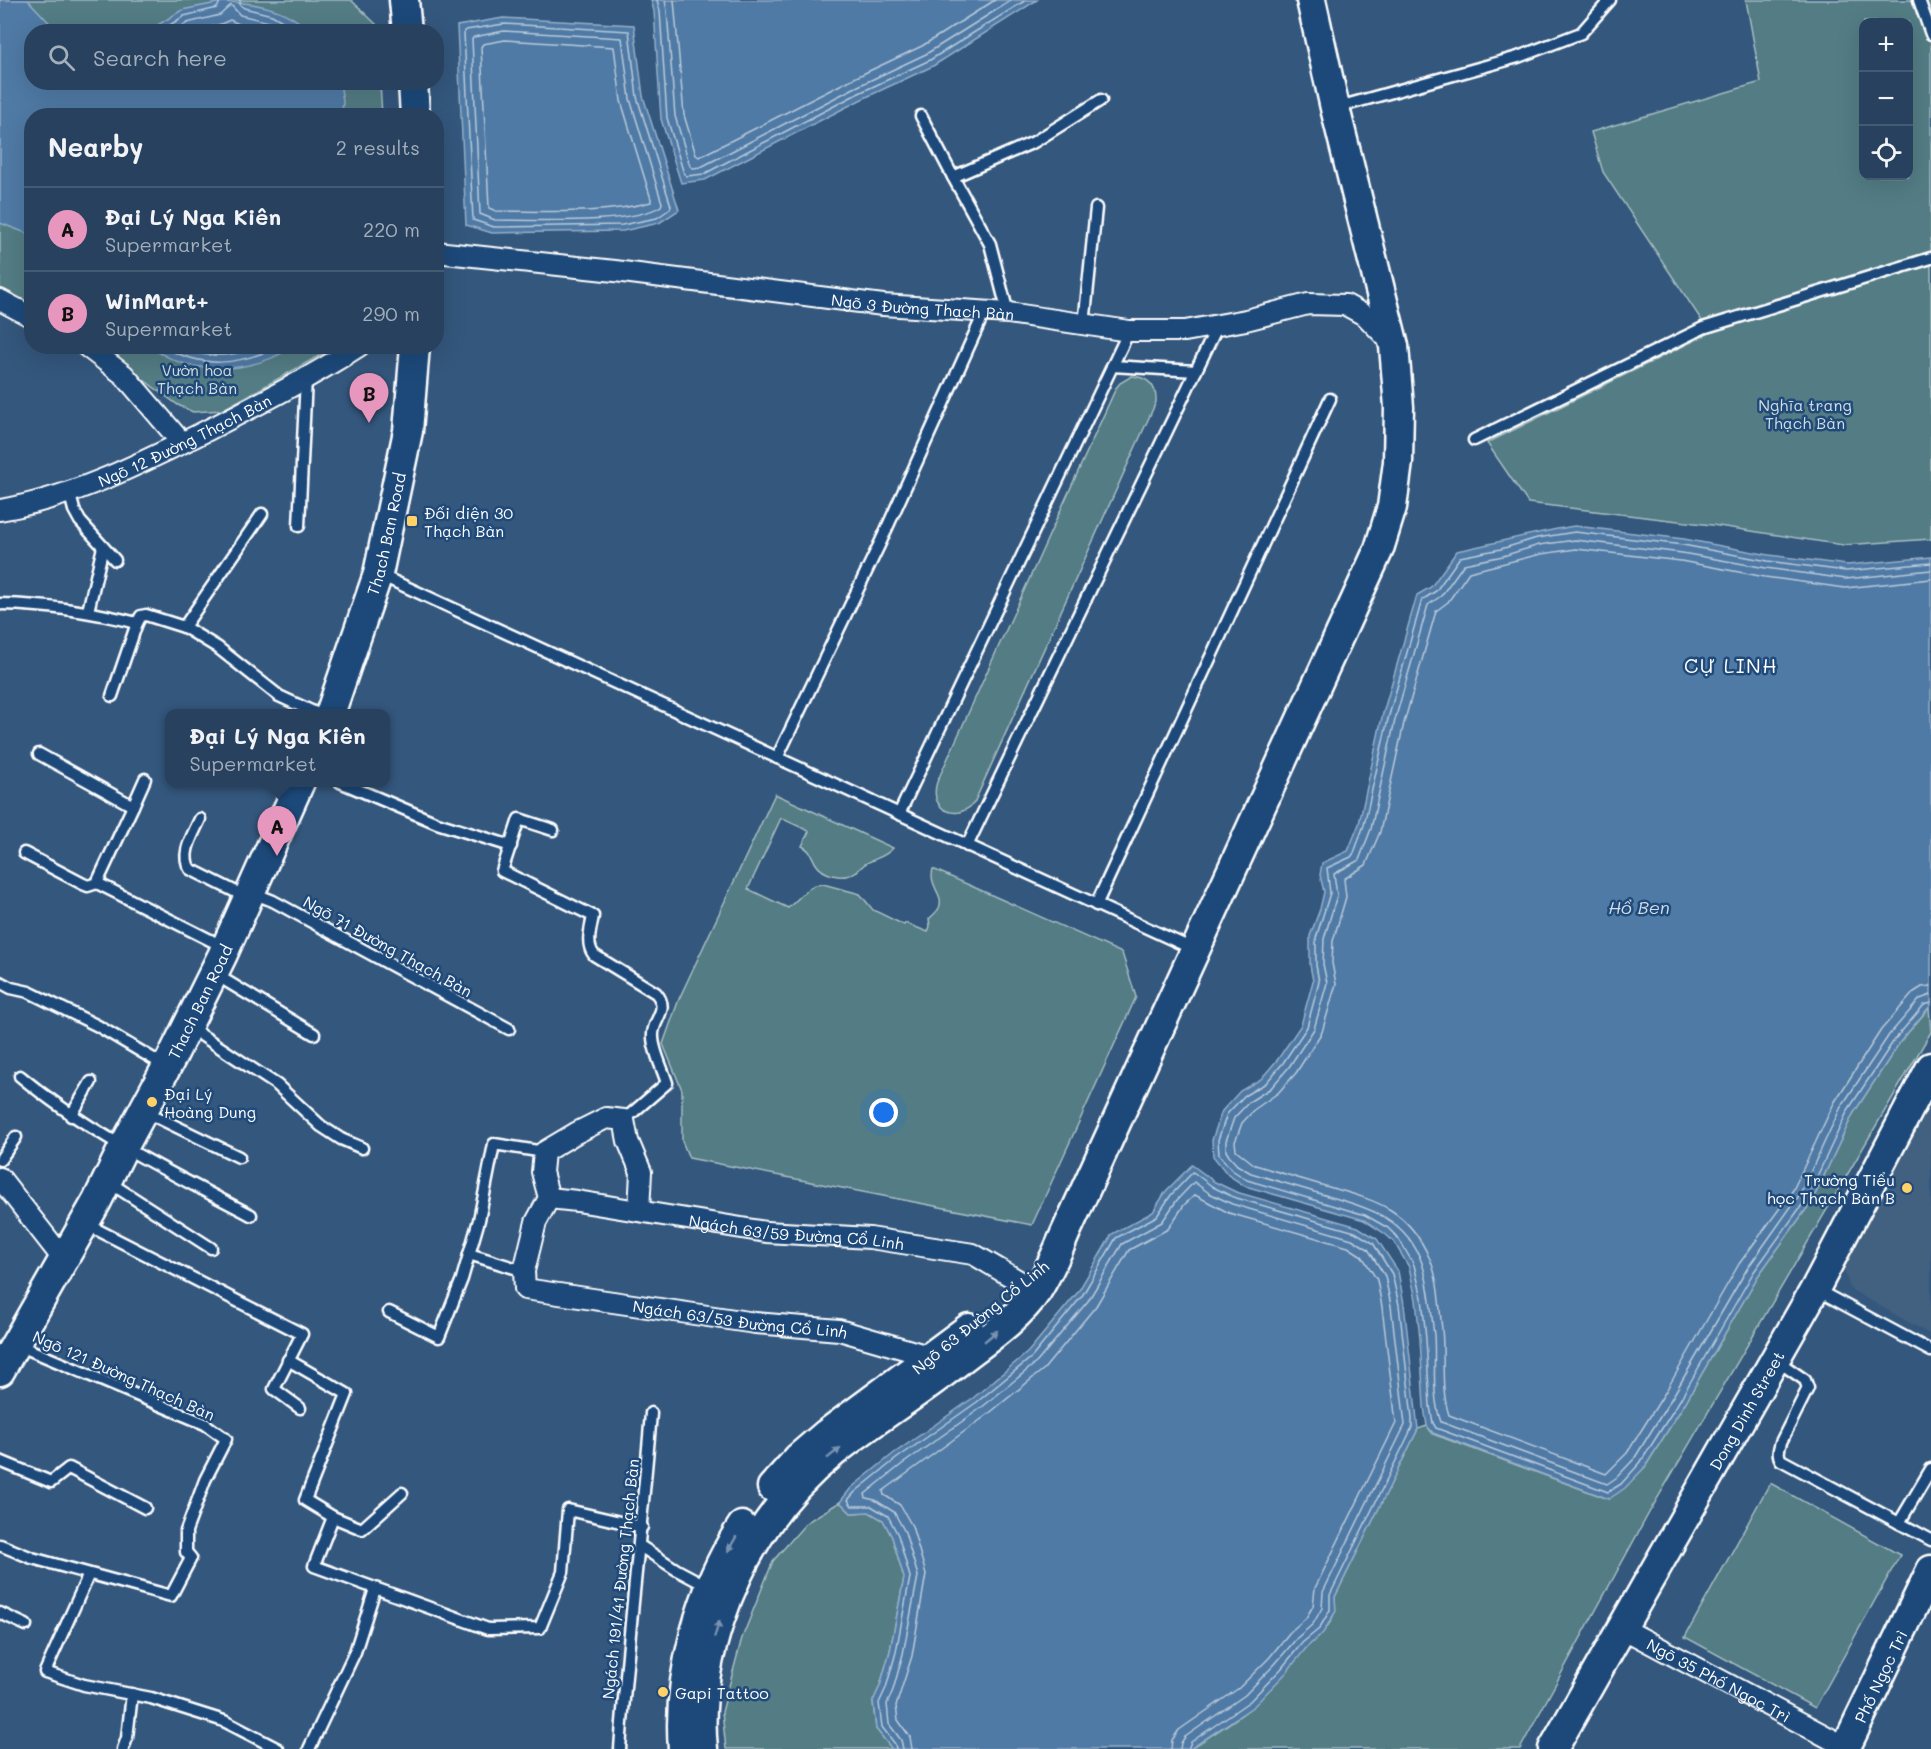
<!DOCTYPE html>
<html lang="en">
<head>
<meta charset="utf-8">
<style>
	body { margin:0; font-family:Mali,sans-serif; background:#334c67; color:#f1f3f6 }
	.controls { position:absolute; right:18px; top:18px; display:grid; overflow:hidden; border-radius:12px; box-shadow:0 6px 24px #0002 }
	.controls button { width:54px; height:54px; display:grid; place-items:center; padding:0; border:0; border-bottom:2px solid #435a73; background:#27415e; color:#f1f3f6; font:30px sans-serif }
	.you { position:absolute; left:884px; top:1113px; width:21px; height:21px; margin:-15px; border:4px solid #fff; border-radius:50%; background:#1a73e8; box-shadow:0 0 0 9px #1a73e833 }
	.badge { display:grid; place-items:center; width:39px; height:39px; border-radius:50%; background:#e797bd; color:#111; font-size:20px; font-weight:700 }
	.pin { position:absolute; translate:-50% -50px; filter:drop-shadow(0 2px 3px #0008) }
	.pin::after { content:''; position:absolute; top:32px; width:21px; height:18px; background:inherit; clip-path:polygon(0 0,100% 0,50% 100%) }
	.popup { position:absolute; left:165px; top:709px; width:225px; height:78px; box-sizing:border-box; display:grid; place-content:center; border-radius:12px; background:#27415e; filter:drop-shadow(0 2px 4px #0005); font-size:20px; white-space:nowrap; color:#a4afbc }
	.popup b { font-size:22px; color:#f1f3f6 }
	.popup::after { content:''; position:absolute; left:50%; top:100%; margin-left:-12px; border:12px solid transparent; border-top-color:#27415e }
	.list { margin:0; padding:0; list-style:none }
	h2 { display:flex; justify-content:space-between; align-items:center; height:78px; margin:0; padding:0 24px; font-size:26px }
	h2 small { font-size:20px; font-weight:400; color:#a4afbc }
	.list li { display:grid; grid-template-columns:39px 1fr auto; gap:18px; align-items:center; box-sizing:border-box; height:84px; padding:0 24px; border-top:2px solid #435a73 }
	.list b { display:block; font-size:22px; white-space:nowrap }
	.list p { margin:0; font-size:20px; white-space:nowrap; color:#a4afbc }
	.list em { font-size:20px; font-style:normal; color:#a4afbc }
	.icon { flex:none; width:33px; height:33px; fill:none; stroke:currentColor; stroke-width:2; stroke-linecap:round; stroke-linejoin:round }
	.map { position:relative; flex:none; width:1931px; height:1749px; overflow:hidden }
	.search { position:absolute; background:#27415e; box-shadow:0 6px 24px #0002; left:24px; top:24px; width:420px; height:66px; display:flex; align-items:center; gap:15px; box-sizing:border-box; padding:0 21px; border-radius:24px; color:#a4afbc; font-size:22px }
	.panel { position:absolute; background:#27415e; box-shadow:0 6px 24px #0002; left:24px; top:108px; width:420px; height:246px; border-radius:24px }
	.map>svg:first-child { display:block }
	.built { fill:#42607f }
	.green { fill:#527c84; stroke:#a8bec2; stroke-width:1.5; fill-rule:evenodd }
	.water { fill:#507aa5; stroke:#96afc9; stroke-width:1.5 }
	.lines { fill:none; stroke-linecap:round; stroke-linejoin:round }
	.shore { stroke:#b9cadb; stroke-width:1.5 }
	.lane-casing { stroke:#fff; stroke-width:15 }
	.street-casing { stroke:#fff; stroke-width:24 }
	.secondary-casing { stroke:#fff; stroke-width:33 }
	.lane { stroke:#1f4a7a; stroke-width:10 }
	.street { stroke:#1f4a7a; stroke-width:20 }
	.secondary { stroke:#1f4a7a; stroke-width:28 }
	.oneway { fill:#7992af }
	.poi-dot { fill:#ffd166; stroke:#1f4a7a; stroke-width:2 }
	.labels { text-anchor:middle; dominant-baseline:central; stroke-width:5; stroke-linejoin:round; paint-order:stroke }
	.street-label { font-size:16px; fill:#fff; stroke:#1f4a7a }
	.park-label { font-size:16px; fill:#d4dee0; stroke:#1f4a7a }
	.poi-label { font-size:16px; fill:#fff; stroke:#1f4a7a; text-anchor:start }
	.water-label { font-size:18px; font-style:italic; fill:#d3dee8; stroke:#1f4a7a }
	.quarter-label { font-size:20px; letter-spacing:1.5px; fill:#fff; stroke:#1f4a7a }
</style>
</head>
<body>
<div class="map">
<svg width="1931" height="1749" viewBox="0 0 1931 1749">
	<rect width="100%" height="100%" fill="#34577d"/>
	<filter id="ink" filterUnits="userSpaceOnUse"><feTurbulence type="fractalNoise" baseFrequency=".0167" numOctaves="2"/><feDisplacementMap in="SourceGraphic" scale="12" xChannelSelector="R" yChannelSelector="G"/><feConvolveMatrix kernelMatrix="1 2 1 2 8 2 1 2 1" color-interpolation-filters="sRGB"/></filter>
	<g filter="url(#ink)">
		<!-- built -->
		<path class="built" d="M1931,1109V1335L1850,1289L1842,1263L1926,1112Z"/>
		<!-- green -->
		<g class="green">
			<path d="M0,0H351L377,25V31L32,32V82L380,83L382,115L32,116L31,307L0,290Z"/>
			<path d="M1746,0H1931V539L1843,545L1712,525L1528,503L1487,443L1710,333L1603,172L1591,132L1761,82ZM1864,22H1908V176H1864Z"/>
			<path d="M99,347H329L324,353L222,410L193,412L178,405Z"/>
			<path d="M1132,376C1148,377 1157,386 1156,402L974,803C956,823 928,809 937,782L1116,388L1120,383Z"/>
			<path d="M775,794L893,848C886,857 875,858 865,864C861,867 858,871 854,873C843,880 823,875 816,864C811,856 812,851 802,846L809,831L781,818L748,889L788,908L808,889L815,885L823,884L860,894L873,910L904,925L905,923L928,932L930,926L929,919C933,915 937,912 939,908C945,894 928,887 933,869L1122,953L1136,997L1032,1225L689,1158L682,1141V1090L663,1044L679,999Z"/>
			<path d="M1929,1008L1931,1032L1650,1511L1520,1749H1190C1211,1735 1236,1721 1255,1704C1274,1687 1289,1665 1307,1647C1324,1630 1337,1623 1335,1597L1418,1429L1427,1426L1433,1434L1608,1499L1645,1467L1685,1403L1758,1276L1812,1201L1853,1114L1900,1042Z"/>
			<path d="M1770,1483L1900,1555L1815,1708L1685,1637Z"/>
			<path d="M840,1502L851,1513L869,1512L883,1520L892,1537L904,1578L890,1651L880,1686L873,1702L876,1729L892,1749H726L722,1712L742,1638L773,1561L807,1522Z"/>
		</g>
		<!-- water -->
		<g class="water">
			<path d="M0,0H28L57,31L32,32V82L340,83L343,101L342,115L32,116L31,235L0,223Z"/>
			<path d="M651,0H1037L933,66L860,100L705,180L681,183L661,119L654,11Z"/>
			<path d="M222,2C252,2 288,8 309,31H148L182,10Z"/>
			<path d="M503,18L634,25L643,96L679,210L659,223L623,231L492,233L466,225L457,26Z"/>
			<path d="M148,347H292C261,368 218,374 182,363C171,360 159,352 148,347Z"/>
			<path d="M1575,526L1684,539L1769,555L1847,565L1931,557V1005L1900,1042L1853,1114L1812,1201L1758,1276L1685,1403L1645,1467L1625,1488L1609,1499L1433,1433L1427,1426L1424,1407L1420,1339L1416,1300L1409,1267L1394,1242L1384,1233L1364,1220L1245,1186L1228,1175L1213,1156L1212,1140L1222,1111L1240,1091L1261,1079L1278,1059L1301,1025L1313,981L1310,965V936L1320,909L1324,892L1320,875L1322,863L1348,851L1359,824L1382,717L1417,595L1431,587L1457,551C1497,543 1535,532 1575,526Z"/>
			<path d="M1192,1165L1215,1182L1236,1192L1358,1227L1377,1239L1398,1271L1404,1304L1418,1429L1335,1597L1336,1611L1323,1633L1307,1647L1286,1673L1254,1706L1190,1749H892L876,1729L873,1701L880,1686L890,1651L904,1578L892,1537L883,1520L869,1512L851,1513L840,1502L851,1488L893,1454L973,1398L1028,1352L1078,1292L1112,1234L1153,1212L1166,1191Z"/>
		</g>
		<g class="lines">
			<!-- shore -->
			<g class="shore">
				<path d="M240,0V5L244,8L272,15L301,32"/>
				<path d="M657,0L660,11L667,118L684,174L687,176L704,174L857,94L930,60L1026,0"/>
				<path d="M665,0L667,11L675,116L690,166L693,168L701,167L854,88L926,54L1012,0"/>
				<path d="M674,0L684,115L696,155L699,157L850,80L922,46L995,0"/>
				<path d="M504,24L629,31L637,97L671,206L670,209L657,218L622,225L494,227L473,220L464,33L466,30Z"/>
				<path d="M504,31L622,38L630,99L662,203L661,206C633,225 532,220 495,220L480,214L472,39L474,37Z"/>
				<path d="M159,32L184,16L217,8L221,0"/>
				<path d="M172,32L187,23L220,15L231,5L240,15L269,22L287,32"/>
				<path d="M190,32L221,24L230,20L241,25L267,32"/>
				<path d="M505,40L614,47L621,101L651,199V202C603,215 546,211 496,211L489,208L481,47L483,44Z"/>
				<path d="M161,346C205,369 236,366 280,346"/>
				<path d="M178,346C204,360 235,356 262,346"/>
				<path d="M1931,563L1846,571L1768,561L1683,545L1575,532L1537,538L1501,549L1460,557L1436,591L1422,600L1388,719L1364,825L1354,853L1351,857L1327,868L1330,893L1316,938V965L1319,982L1307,1027L1283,1063L1266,1083L1244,1096L1227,1114L1218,1140L1219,1155L1232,1170L1247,1180L1365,1215L1388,1228L1399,1239L1414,1265L1422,1298L1426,1339L1430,1406L1433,1423L1436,1428L1608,1492L1621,1484L1640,1463L1680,1400L1753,1273L1807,1198L1848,1110L1895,1039L1924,1005L1931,1003"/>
				<path d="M1931,570L1846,579L1766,568L1682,553L1575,540L1539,545L1503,556L1464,564L1441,596L1428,605L1395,720L1371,829L1359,860L1334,874L1337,895L1324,939L1323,964L1327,983L1314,1029L1289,1067L1271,1088L1249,1102L1234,1118L1226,1141V1151L1229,1156L1237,1165L1251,1173C1274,1180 1298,1187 1321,1194C1364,1207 1405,1215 1422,1263C1430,1286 1431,1312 1434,1335C1436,1364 1431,1395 1441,1422L1607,1484L1616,1478L1634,1459L1673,1396L1747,1269L1800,1194L1841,1107L1889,1035L1920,999L1931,995"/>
				<path d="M1931,579L1845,588L1765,577L1681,561L1576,549L1541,554L1469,572L1448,602L1436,611L1404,723L1380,832L1366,865L1344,879L1346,897L1333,941L1332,963L1336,984L1322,1032L1296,1073L1278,1093L1255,1109L1242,1123L1235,1142L1236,1150L1255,1165C1279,1172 1304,1180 1329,1187C1377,1201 1407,1208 1429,1257C1439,1278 1439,1306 1442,1329C1445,1357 1440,1388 1449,1415L1606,1474L1627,1453L1666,1391L1739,1264L1793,1190L1834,1103L1881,1030L1914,992L1922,987L1931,986"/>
				<path d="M896,1749L895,1744L882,1727L879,1703L886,1688L896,1652L910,1577L898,1535L888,1516L871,1506H852L848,1500L855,1492L896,1459L977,1402L1032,1357L1082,1296L1116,1238L1157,1216L1171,1195L1193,1172L1213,1187L1233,1197L1355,1232L1373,1243L1392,1274L1399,1305L1412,1418V1427L1409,1434L1330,1595V1610L1319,1629L1302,1643L1281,1669L1250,1701L1191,1742L1188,1749"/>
				<path d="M903,1749L901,1740L889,1724L887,1704L893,1690L903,1654L918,1576L905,1532L894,1512L875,1500L866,1498L865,1494L901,1465L981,1408L1037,1362L1088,1301L1122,1244L1162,1222L1177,1200L1194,1182L1209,1193L1232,1204L1352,1239L1368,1249L1385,1276L1391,1306L1405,1425L1323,1592L1322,1608L1313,1624L1297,1638L1275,1664L1245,1695L1185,1737L1181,1743L1180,1749"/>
				<path d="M912,1749L910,1737L898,1720L896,1706L912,1656L926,1574L912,1526L900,1505L884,1495L883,1491L987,1415L1044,1369L1096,1306L1129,1250L1168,1229L1184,1205L1195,1195L1229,1213L1348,1247L1362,1256L1377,1280L1382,1307L1396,1423L1315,1588L1313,1606L1306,1618L1290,1632L1269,1658L1239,1688L1179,1730L1172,1740L1171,1749"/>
			</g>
			<defs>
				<g id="lane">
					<path d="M1919,0L1931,34"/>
					<path d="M1335,108L1518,57L1581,33L1610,0"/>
					<path d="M921,116L953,177"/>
					<path d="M1008,313L990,244L953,177L1034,142L1101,100"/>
					<path d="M1084,325L1096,208"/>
					<path d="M1112,366L1196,371"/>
					<path d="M1474,440L1703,328L1931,258"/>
					<path d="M69,491L74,510L80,521L115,560"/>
					<path d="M299,526L306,378"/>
					<path d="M378,574L1195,950"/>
					<path d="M0,604C48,605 90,611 137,623L141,616L146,615L184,627L217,647L279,696L318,714"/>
					<path d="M88,611L103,547"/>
					<path d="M184,627L262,514"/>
					<path d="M112,696L137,623"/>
					<path d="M39,754L133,806L97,883L224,947"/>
					<path d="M777,758L882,539L984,313"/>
					<path d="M340,782L437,823L511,846"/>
					<path d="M133,806L145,779"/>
					<path d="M899,814L1129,331"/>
					<path d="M200,819C193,835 180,854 190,869L248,898"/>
					<path d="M553,830L519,819L502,871L593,916C591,928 585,944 594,955L656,993C671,1011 651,1020 653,1037C653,1050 663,1070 667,1083L624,1120"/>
					<path d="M967,846L1218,325"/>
					<path d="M24,853L83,884L88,886L97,883"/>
					<path d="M253,893L273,901L509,1029"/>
					<path d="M1096,905L1330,399"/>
					<path d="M213,973L314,1034"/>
					<path d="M0,982L11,988L29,992L98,1026L167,1067"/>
					<path d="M189,1027L277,1085L321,1126L341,1139L362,1148"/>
					<path d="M20,1076C90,1134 171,1173 251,1215"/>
					<path d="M144,1111L239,1157"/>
					<path d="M71,1116L91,1082"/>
					<path d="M0,1160L16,1137"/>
					<path d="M107,1181L211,1248"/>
					<path d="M86,1224L302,1334L274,1389L300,1408"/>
					<path d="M469,1254L524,1271"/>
					<path d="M1815,1289L1931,1351"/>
					<path d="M389,1312L439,1337L462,1279L479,1220L494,1144L544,1152"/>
					<path d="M288,1360L347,1394L305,1500L333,1517L314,1566L488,1629L540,1628L563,1572L568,1510L642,1527"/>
					<path d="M1776,1360L1805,1380L1808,1388L1781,1442C1779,1449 1777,1454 1781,1460L1931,1540"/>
					<path d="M0,1461L51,1482L69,1468L145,1508"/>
					<path d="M333,1517L362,1529L402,1493"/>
					<path d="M1899,1523L1931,1469"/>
					<path d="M0,1545L32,1558L171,1596L191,1558L186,1552V1531L205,1480L226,1439L205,1424L18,1345"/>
					<path d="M640,1546L677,1570L709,1587"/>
					<path d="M89,1574L45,1672L84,1685L151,1698L224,1721L278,1749"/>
					<path d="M0,1613L26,1625"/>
					<path d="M123,1749L127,1738L132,1694"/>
					<path d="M309,1749L355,1652L375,1589"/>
					<path d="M620,1749C628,1637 642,1525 651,1413"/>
				</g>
				<g id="street">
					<path id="s1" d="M436,252L615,271L883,305L1008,313L1129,331H1185L1246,320L1308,304L1346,305L1366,316L1390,341"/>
					<path d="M0,300L32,317"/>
					<path d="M86,346L124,375L182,443"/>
					<path id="s2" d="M0,510C73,498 141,463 206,431C257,405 310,378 359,346"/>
					<path d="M0,1178L64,1260"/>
					<path id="s3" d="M549,1198L577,1201L766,1232L870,1238L973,1254L1036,1291"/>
					<path id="s4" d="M639,1211L641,1172L628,1141L624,1120L606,1118L576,1133L544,1152L542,1172L549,1198L536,1222L524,1271L525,1289L755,1323L839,1330L932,1357L938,1362"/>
					<path id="s5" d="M1622,1628L1846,1747"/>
				</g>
				<g id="secondary">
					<path d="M404,0L407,32"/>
					<path d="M413,82L415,116"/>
					<path id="s6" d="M330,714L378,574L408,431L415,346"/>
					<path id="s7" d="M0,1371L97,1201L123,1148L172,1057L222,956L300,782"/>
					<path d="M772,1487L798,1458L826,1434L969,1328"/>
					<path d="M683,1749C677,1674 701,1589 742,1526"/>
					<path d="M703,1749C698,1704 706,1661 720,1619C742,1553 780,1495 834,1452C874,1420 919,1393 959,1361C986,1340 1018,1319 1037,1291C1048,1273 1057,1253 1065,1234L1379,549L1392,507L1398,462L1399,407L1394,346L1335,108L1311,0"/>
					<path id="s8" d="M1553,1749L1815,1289L1931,1067"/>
					<path id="s9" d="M1845,1749L1931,1570"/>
				</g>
			</defs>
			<!-- lane casing -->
			<use href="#lane" class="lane-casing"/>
			<!-- street casing -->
			<use href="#street" class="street-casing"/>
			<!-- secondary casing -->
			<use href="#secondary" class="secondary-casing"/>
			<!-- lane -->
			<use href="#lane" class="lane"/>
			<!-- street -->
			<use href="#street" class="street"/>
			<!-- secondary -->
			<use href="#secondary" class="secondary"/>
		</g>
		<!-- one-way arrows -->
		<defs><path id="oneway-solid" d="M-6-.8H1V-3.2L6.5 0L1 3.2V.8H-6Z" transform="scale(1.5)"/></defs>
		<g class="oneway">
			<use href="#oneway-solid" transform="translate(991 1336) rotate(-40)"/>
			<use href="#oneway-solid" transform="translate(834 1453) rotate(-39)"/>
			<use href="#oneway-solid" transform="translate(732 1544) rotate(120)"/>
			<use href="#oneway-solid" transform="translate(717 1629) rotate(-72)"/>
		</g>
	</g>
	<!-- markers -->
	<g class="poi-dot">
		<rect x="406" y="515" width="12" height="12" rx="3"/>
		<circle cx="152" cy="1102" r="6"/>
		<circle cx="1907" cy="1188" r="6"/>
		<circle cx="663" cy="1692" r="6"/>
	</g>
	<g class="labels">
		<!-- street labels -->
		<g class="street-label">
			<text stroke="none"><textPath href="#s1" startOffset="490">Ngõ 3 Đường Thạch Bàn</textPath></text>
			<text stroke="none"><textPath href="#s2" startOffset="198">Ngõ 12 Đường Thạch Bàn</textPath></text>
			<text stroke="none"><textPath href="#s6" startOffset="189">Thach Ban Road</textPath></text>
			<text transform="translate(388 946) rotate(29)">Ngõ 71 Đường Thạch Bàn</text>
			<text stroke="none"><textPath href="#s7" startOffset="420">Thach Ban Road</textPath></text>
			<text stroke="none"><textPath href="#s3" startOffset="250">Ngách 63/59 Đường Cổ Linh</textPath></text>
			<text transform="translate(980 1317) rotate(-39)">Ngõ 63 Đường Cổ Linh</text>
			<text stroke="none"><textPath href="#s4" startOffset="543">Ngách 63/53 Đường Cổ Linh</textPath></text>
			<text transform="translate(124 1375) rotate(24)">Ngõ 121 Đường Thạch Bàn</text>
			<text stroke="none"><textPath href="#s8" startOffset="390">Dong Dinh Street</textPath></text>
			<text transform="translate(620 1579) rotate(-84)">Ngách 191/41 Đường Thạch Bàn</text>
			<text stroke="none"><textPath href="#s9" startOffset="81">Phố Ngọc Trì</textPath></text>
			<text stroke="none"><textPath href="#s5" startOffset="110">Ngõ 35 Phố Ngọc Trì</textPath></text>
		</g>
		<!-- park labels -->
		<g class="park-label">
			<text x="197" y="369">Vườn hoa<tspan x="197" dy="18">Thạch Bàn</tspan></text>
			<text x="1805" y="404">Nghĩa trang<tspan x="1805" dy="18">Thạch Bàn</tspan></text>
		</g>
		<!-- poi labels -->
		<g class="poi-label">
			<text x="424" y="512">Đối diện 30<tspan x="424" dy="18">Thạch Bàn</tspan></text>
			<text x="164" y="1093">Đại Lý<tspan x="164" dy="18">Hoàng Dung</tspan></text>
			<text x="1895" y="1179" text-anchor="end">Trường Tiểu<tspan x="1895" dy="18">học Thạch Bàn B</tspan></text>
			<text x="675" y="1692">Gapi Tattoo</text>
		</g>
		<!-- water labels -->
		<g class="water-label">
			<text x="1639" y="907">Hồ Ben</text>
		</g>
		<!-- quarter labels -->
		<g class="quarter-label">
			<text x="1731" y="665">CỰ LINH</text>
		</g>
	</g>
</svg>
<div class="controls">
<button>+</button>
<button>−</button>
<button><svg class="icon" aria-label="locate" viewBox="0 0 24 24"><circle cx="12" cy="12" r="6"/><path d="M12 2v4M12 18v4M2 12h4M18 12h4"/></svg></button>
</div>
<div class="you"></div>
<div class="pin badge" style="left:277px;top:856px">A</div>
<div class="popup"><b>Đại Lý Nga Kiên</b>Supermarket</div>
<div class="pin badge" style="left:369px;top:423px">B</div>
<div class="search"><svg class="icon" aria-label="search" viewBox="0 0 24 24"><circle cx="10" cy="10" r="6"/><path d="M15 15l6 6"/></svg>Search here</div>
<section class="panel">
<h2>Nearby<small>2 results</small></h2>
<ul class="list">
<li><span class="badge">A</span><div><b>Đại Lý Nga Kiên</b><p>Supermarket</p></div><em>220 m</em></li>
<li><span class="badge">B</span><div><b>WinMart+</b><p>Supermarket</p></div><em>290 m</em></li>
</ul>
</section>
</div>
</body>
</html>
